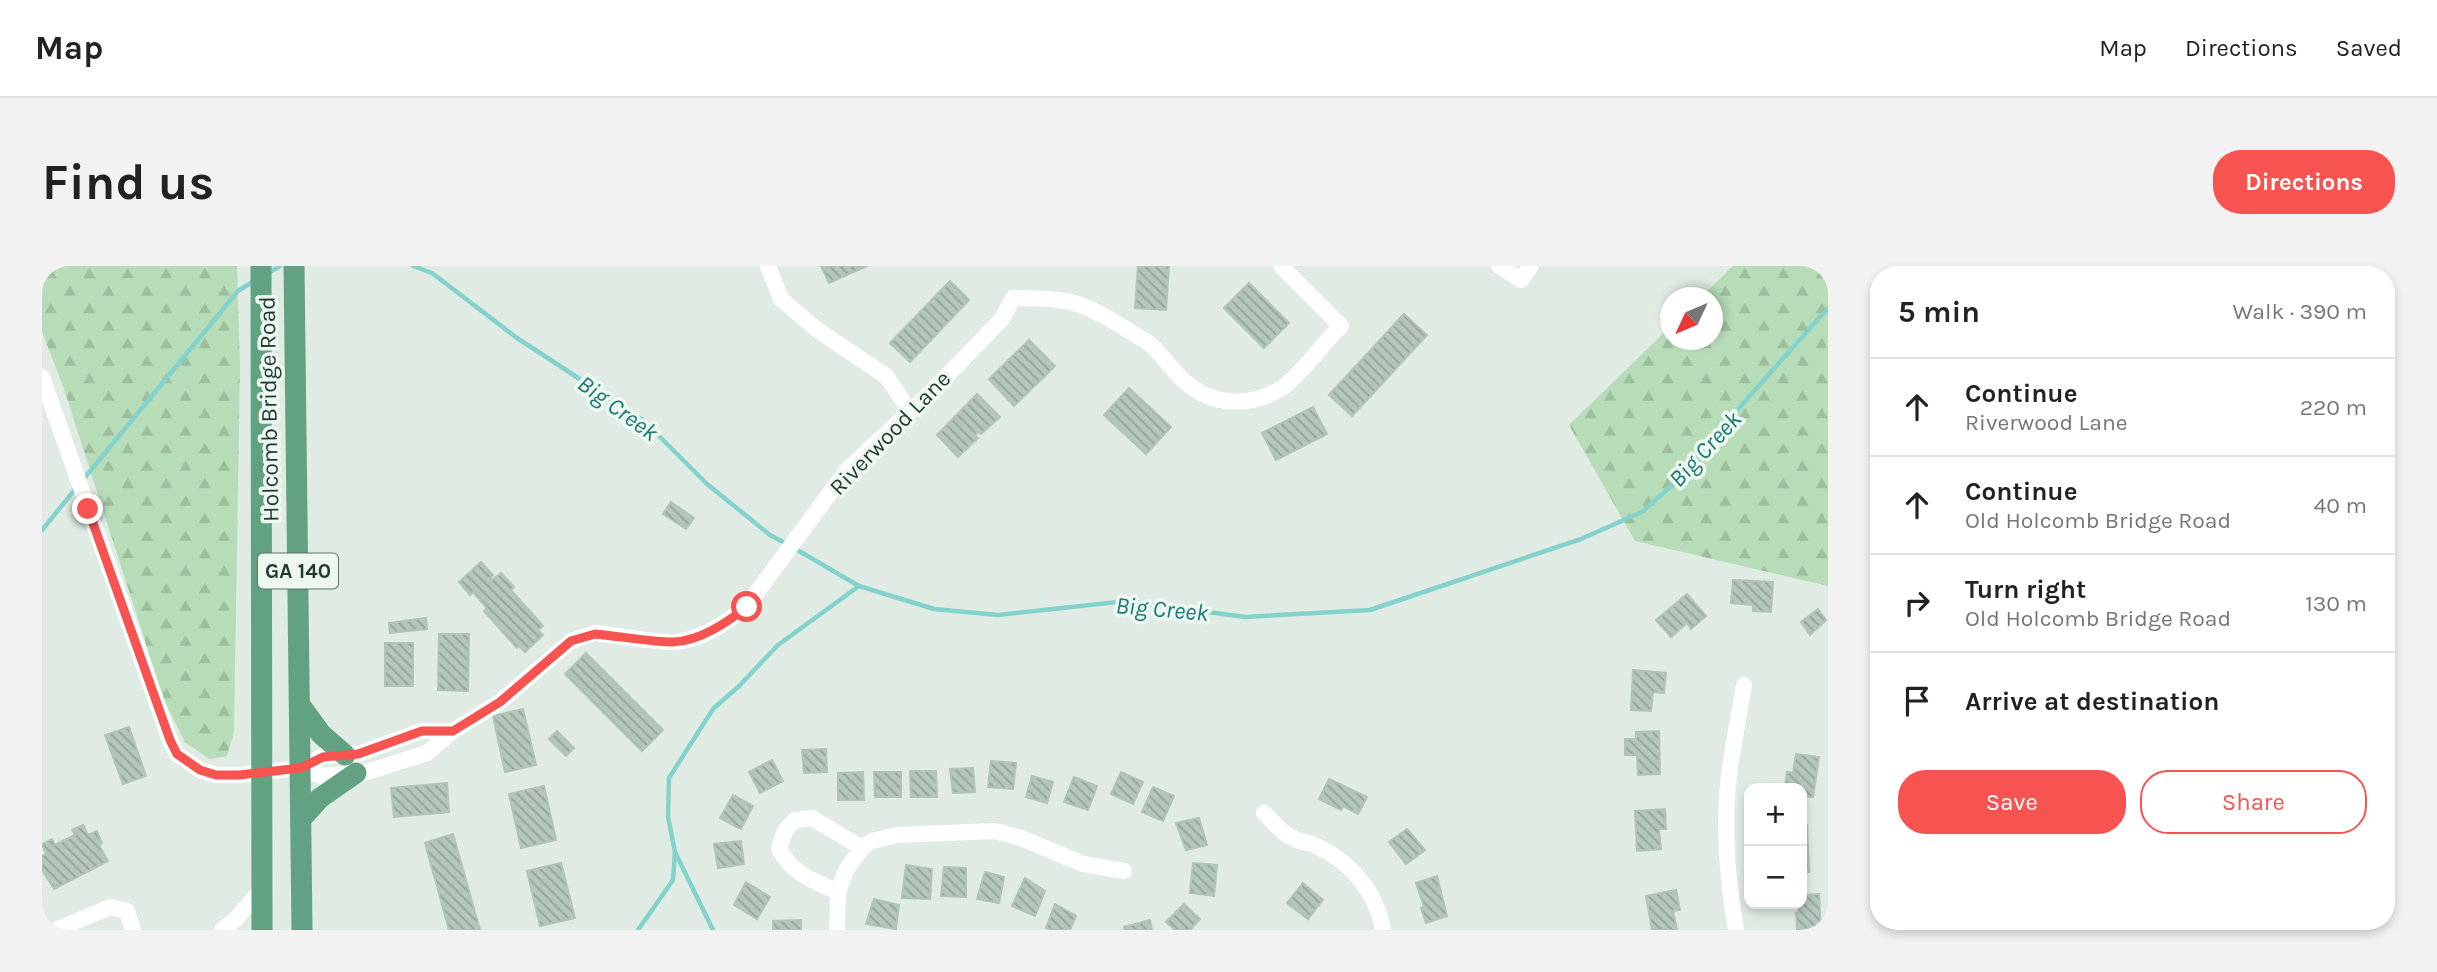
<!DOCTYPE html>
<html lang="en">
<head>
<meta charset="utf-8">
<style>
	body { margin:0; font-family:Karla,sans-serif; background:#f2f2f2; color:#222 }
	.controls { position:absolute; right:21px; bottom:21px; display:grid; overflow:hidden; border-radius:14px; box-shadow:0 4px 10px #0003 }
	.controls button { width:63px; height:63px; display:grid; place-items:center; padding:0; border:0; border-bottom:2px solid #e0e0e0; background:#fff; color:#222; font:35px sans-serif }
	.compass { position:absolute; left:1618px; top:21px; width:63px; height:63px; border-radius:50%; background:#fff; box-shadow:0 4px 10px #0003; rotate:226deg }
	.stop { position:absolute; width:21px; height:21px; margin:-16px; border:5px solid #f65351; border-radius:50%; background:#fff }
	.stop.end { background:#f65351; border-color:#fff; box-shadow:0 2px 7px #0008 }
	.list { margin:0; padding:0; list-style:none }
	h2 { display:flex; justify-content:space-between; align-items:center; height:91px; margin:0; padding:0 28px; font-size:30px }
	h2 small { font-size:23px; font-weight:400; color:#767676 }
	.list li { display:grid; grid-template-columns:46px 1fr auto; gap:21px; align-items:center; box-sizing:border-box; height:98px; padding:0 28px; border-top:2px solid #e0e0e0 }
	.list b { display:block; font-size:26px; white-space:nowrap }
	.list p { margin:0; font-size:23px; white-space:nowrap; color:#767676 }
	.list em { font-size:23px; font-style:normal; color:#767676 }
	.actions { display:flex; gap:14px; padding:21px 28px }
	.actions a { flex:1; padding:16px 0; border:2px solid #f65351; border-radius:28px; text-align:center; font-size:24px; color:#f65351 }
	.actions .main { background:#f65351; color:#fff }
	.icon { flex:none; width:38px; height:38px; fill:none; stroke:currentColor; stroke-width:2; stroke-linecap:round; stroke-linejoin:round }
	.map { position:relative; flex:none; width:1786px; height:664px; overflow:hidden; border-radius:28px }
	header { display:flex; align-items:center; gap:42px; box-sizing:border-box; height:98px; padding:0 35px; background:#fff; border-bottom:2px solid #e0e0e0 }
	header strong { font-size:33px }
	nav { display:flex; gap:38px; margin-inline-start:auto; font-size:24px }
	.intro { display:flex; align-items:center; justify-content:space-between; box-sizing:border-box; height:168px; padding:0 42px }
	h1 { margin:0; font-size:49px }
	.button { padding:18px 32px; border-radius:28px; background:#f65351; color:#fff; font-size:24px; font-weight:700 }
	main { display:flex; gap:42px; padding:0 42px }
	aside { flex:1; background:#fff; border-radius:28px; box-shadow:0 4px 10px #0003 }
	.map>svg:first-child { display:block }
	.forest { fill:url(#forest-firs) }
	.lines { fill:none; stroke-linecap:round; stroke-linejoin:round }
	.stream { stroke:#84d2cc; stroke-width:4.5 }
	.building { fill:url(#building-back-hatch); stroke:#b1c4b8; stroke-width:2 }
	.street { stroke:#fff; stroke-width:16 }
	.primary { stroke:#62a282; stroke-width:21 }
	.route { stroke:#f65351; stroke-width:9 }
	.labels { text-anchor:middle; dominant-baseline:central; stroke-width:7; stroke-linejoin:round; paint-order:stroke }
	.shield { fill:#eff7f1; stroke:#5d7368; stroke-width:2 }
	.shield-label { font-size:21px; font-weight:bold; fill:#1f3b2d }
	.street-label { font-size:23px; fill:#1f3b2d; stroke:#eff7f1 }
	.water-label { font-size:24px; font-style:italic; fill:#187972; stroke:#eff7f1 }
</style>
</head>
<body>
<header>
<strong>Map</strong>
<nav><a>Map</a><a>Directions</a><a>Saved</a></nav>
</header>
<div class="intro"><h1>Find us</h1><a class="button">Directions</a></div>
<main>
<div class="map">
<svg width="1786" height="664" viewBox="0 0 1786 664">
	<defs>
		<pattern id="forest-firs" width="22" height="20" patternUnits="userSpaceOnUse" patternTransform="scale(1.75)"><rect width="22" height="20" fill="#b7ddb8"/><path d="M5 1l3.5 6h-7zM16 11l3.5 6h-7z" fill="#9dbf9e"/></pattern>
		<pattern id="building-back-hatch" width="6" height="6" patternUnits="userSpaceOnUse" patternTransform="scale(1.75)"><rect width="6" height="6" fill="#b4c6bb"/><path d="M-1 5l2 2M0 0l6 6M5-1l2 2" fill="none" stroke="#92a298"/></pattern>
	</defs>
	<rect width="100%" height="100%" fill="#dfebe3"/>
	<!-- forest -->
	<g class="forest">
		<path d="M0,0H195L198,100L192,466L185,490L167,493L143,476L122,434L21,120L0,66Z"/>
		<path d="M1691,0H1786V320L1593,275L1527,159L1628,61L1629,74H1671V32L1659,31Z"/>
	</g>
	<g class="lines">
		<!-- stream -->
		<g class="stream">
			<path d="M371,0L390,7L475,72L602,155L665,218L728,269L745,278"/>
			<path d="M226,7L238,0"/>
			<path d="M40,215L196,25L212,15"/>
			<path d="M0,264L35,221"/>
			<path d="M752,282L817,320L892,343L956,349L1085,335L1203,351L1328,344L1539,273L1600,246L1646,205L1705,133L1786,42"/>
			<path d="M596,664L631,614L633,586"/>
			<path d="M671,664L633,586L626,551L627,512L671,443L697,420L736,379L817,320"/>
		</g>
	</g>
	<!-- building -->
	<g class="building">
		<path d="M779,0H825L787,17Z"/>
		<path d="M1096,0H1127L1124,44L1093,42Z"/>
		<path d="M908,15L927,34L868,96L848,77Z"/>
		<path d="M1207,17L1247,57L1222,82L1182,42Z"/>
		<path d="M1362,48L1385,69L1310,150L1287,129Z"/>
		<path d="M987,74L1013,100L972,140L947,113Z"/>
		<path d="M1087,122L1129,161L1104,188L1062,149Z"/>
		<path d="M935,128L958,151L939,168L936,166L933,169L936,172L916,191L895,169Z"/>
		<path d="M1271,141L1285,168L1234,194L1220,167Z"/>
		<path d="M629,236L652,252L644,263L621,248Z"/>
		<path d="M439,296L451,309L448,312L450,314L459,307L472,321L469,324L501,360L496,364L501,369L483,386L477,380L475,382L442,345L445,342L431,326L428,329L417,316Z"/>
		<path d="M1691,314L1731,316L1729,346L1711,345V339L1689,337Z"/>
		<path d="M1645,328L1664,350L1649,363L1645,357L1629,371L1614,354Z"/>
		<path d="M1776,343L1784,354L1768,369L1759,356Z"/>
		<path d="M384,352L385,363L348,367L347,357Z"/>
		<path d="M397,368H427L426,425L396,424Z"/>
		<rect x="343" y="377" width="28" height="43"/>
		<path d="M544,387L621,464L600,485L523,408Z"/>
		<path d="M1591,404L1624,407L1622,427L1611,426L1609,445L1589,444Z"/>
		<path d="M481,443L494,499L463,506L451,450Z"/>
		<path d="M87,461L104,510L81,518L63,469Z"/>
		<path d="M515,465L532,482L524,490L507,473Z"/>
		<path d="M1617,465L1618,508L1596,509L1595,489H1583V473H1594V466Z"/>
		<path d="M784,483L785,506L762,507L760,484Z"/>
		<path d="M1754,488L1777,491L1771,531L1760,530V522H1743L1745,506L1751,507Z"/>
		<path d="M730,494L741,515L718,527L707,506Z"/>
		<path d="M949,495L974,497L971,523L946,521Z"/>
		<path d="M931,502L933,526L911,527L908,503Z"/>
		<path d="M868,505H894L895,531H869Z"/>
		<path d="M821,506L822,534H796V507Z"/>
		<path d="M832,506H859V531H833Z"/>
		<path d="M1079,506L1101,516L1091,538L1069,528Z"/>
		<path d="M990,510L1011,516L1005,537L984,531Z"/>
		<path d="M1032,511L1055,520L1046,544L1022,536Z"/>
		<path d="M1287,513L1325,531L1316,548L1301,540L1299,544L1277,533Z"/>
		<path d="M405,517L407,546L352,551L349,522Z"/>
		<path d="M502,520L514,574L479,582L467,528Z"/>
		<path d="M1111,521L1132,530L1121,555L1100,546Z"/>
		<path d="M691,529L711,540L699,563L678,552Z"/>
		<path d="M1623,543L1624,563H1617L1619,583L1595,585L1593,545Z"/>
		<path d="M1157,552L1165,579L1144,584L1134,557Z"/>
		<path d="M41,559L46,569L55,565L60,577L57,579L66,595L12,623L0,604V590L4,588L0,578L10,573L13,579L33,569L30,564Z"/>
		<path d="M1760,559H1765L1767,606L1760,607Z"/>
		<path d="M1365,563L1383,584L1364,598L1347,576Z"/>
		<path d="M411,568L438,664H407L383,577Z"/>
		<path d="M699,575L702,598L676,602L672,578Z"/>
		<path d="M519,597L533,652L498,660L485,605Z"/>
		<path d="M1151,597L1175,599L1172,630L1148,627Z"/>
		<path d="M864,599L890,603L888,633L860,632Z"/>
		<path d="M902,601L924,602V631L899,630Z"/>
		<path d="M943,606L962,611L957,637L935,633Z"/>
		<path d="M1395,610L1405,650L1384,657L1379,642L1382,641L1374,617Z"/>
		<path d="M983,612L1003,625L993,650L970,640Z"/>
		<path d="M704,616L728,631L715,653L692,639Z"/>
		<path d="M1261,617L1281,634L1266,653L1245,637Z"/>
		<path d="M1634,624L1638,644L1631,645L1635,664H1610L1604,630Z"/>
		<path d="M1777,628L1779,664L1755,663L1754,647L1756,648V638H1760V629Z"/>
		<path d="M832,633L857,639L854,663L824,658Z"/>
		<path d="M1013,638L1034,650L1028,664H1009L1004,662Z"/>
		<path d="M1142,638L1158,653L1148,664H1133L1124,656Z"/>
		<path d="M759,654V664H731V655Z"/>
		<path d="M1108,654L1110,664H1083L1082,661Z"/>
	</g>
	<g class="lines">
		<!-- street -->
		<g class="street">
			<path d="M726,0L739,33L774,63L844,110L868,145"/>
			<path d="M1457,0L1479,14L1489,0"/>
			<path d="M0,111L128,474L135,488L158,504L174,509H197L259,502L281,490L316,488L380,465H411"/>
			<path d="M259,502L279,510L325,506L385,487L411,465L458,436L529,375L553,367C577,370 608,376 631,376C658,375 684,357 704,341L805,204L892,123L960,53L971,32C990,32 1010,32 1029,36C1055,43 1082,62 1105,76C1119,86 1129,103 1142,115C1170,140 1208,142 1240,122C1256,112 1283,75 1299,60L1239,0"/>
			<path d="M1222,547C1231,555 1240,568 1251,572C1257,576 1265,576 1272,579C1307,594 1335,626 1341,664"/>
			<path d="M796,626C771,614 750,609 737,582L743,565L753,554L770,552L820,582"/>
			<path d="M14,664L68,641L85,645L91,664"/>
			<path d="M180,664L194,653L219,624"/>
			<path d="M795,664L796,626L804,604L820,582L830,575L855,569L953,565L979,572L1041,598L1082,605"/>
			<path d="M1694,664C1685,613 1681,560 1687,509C1691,479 1697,449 1702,419"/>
		</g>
		<!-- primary -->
		<g class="primary">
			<path d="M219,0L220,664"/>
			<path d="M252,0L260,664"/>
			<path d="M258,439L279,468L303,489"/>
			<path d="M259,553L278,532L314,507"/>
		</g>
	</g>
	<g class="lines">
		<!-- route -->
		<path class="route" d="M46,243L128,474L135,488L158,504L174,509H197L259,502L281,491L316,488L380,465H411L458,436L529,375L553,368C576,370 609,376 631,376C658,375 684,357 705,341"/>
	</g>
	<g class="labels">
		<!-- shield labels -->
		<rect class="shield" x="216" y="287.5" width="80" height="35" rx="5"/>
		<g class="shield-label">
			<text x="256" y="305">GA 140</text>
		</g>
		<!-- street labels -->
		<g class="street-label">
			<text transform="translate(227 143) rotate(-91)">Holcomb Bridge Road</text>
			<text transform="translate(848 167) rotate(-46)">Riverwood Lane</text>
		</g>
		<!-- water labels -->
		<g class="water-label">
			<text transform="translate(576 142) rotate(36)">Big Creek</text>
			<text transform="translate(1663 183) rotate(-47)">Big Creek</text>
			<text transform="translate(1120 343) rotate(5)">Big Creek</text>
		</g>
	</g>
</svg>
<div class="controls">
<button>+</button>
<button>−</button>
</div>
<svg class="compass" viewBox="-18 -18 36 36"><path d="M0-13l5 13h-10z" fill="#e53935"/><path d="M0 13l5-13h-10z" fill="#767676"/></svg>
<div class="stop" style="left:705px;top:341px"></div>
<div class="stop end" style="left:46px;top:243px"></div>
</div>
<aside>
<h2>5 min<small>Walk · 390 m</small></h2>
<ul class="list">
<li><svg class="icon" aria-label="ahead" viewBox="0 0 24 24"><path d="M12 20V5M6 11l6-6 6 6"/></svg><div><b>Continue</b><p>Riverwood Lane</p></div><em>220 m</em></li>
<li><svg class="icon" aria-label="ahead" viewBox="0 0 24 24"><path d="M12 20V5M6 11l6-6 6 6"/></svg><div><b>Continue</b><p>Old Holcomb Bridge Road</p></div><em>40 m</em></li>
<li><svg class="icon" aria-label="right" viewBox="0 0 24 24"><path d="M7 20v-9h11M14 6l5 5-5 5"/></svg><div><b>Turn right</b><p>Old Holcomb Bridge Road</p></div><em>130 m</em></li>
<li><svg class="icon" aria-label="arrive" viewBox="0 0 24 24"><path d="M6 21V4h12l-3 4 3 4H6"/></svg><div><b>Arrive at destination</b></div></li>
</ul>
<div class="actions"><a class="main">Save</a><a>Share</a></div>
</aside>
</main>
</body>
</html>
